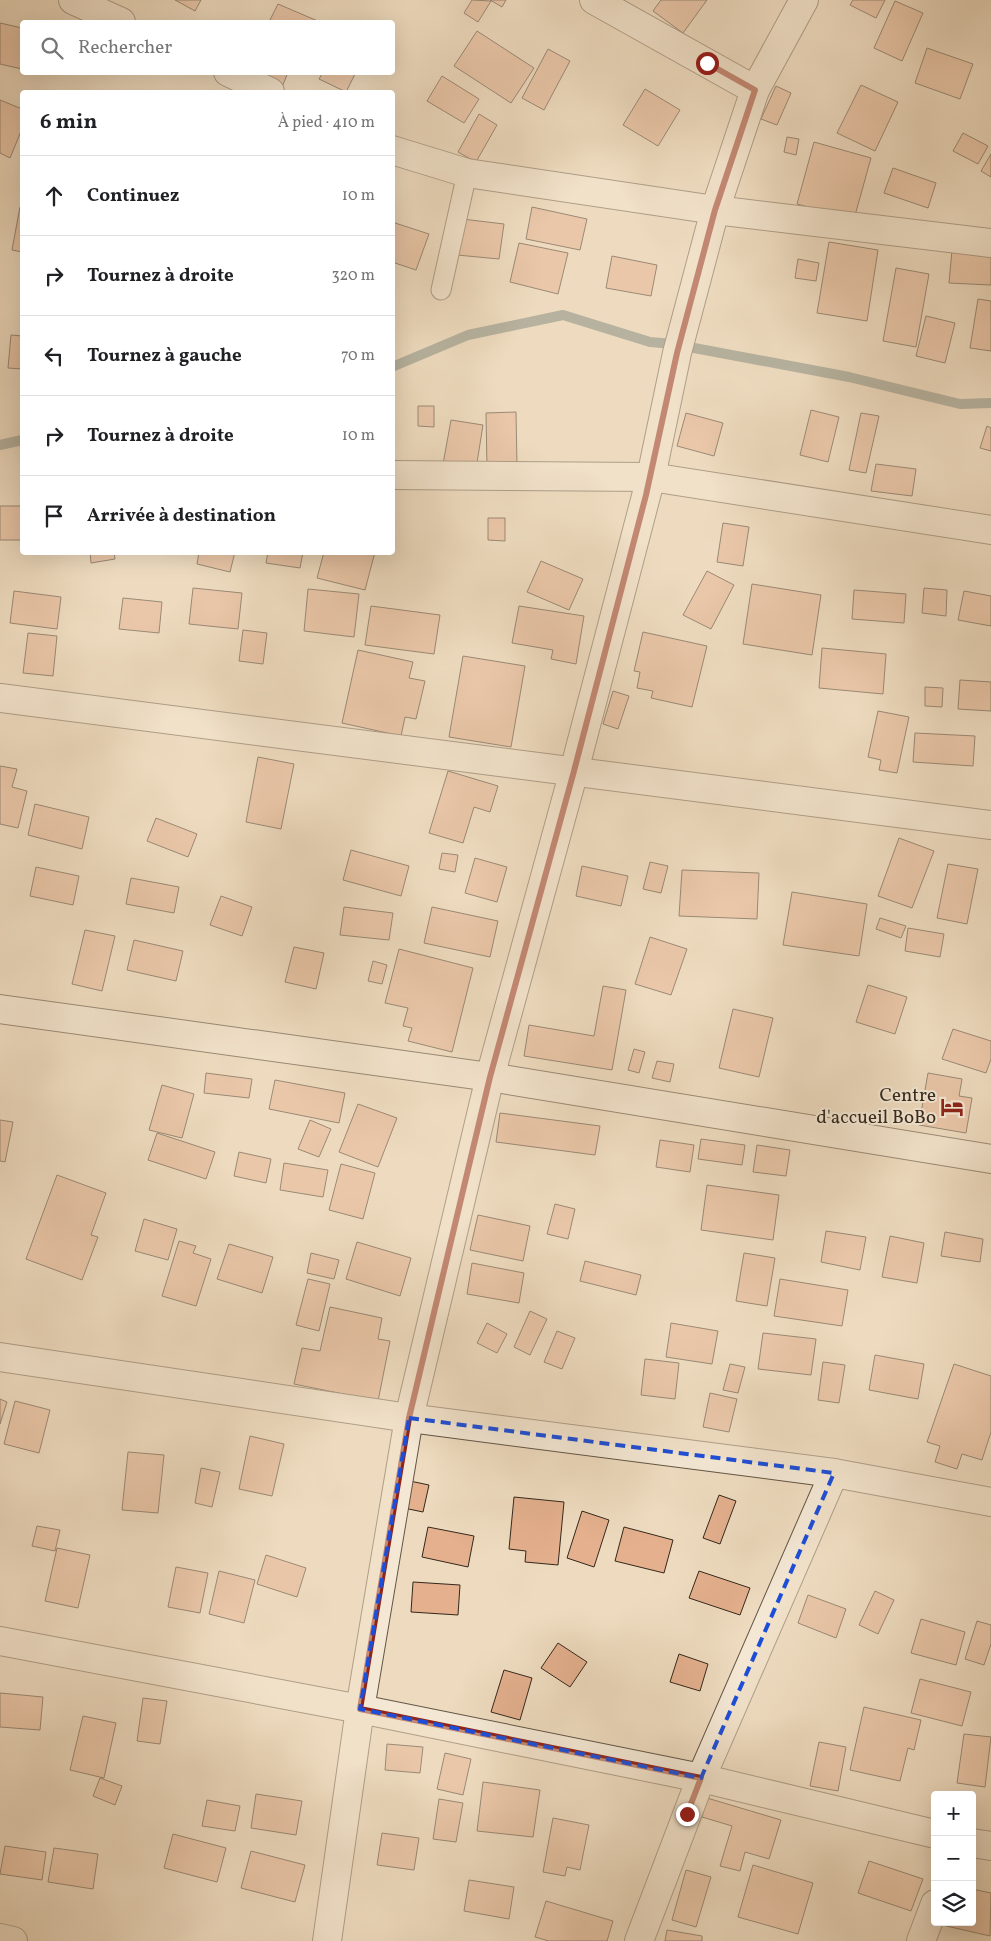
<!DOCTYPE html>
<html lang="fr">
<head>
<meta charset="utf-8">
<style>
	body { margin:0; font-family:Vollkorn,serif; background:#f6f6f6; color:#202124 }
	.controls { position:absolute; right:15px; bottom:15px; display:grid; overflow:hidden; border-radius:5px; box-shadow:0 5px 20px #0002 }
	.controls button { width:45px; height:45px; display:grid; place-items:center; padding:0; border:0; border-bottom:1px solid #e0e0e0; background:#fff; color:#202124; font:25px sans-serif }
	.stop { position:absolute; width:15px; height:15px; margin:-11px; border:4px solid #8f2418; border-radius:50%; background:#fff }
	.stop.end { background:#8f2418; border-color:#fff; box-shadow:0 1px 5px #0008 }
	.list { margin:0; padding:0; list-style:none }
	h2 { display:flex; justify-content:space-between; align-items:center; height:65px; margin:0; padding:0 20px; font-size:21px }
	h2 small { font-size:16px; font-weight:400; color:#757577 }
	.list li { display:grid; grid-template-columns:32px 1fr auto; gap:15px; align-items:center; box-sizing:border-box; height:80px; padding:0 20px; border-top:1px solid #e0e0e0 }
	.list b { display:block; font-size:19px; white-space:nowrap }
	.list em { font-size:16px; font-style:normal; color:#757577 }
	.icon { flex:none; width:28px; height:28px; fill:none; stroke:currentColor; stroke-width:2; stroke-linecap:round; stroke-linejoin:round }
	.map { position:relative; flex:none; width:991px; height:1941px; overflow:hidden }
	.search { position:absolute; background:#fff; box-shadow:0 5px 20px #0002; left:20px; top:20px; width:375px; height:55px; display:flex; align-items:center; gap:12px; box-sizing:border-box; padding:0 18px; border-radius:5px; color:#757577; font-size:19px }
	.panel { position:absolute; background:#fff; box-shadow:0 5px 20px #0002; left:20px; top:90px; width:375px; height:465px; border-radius:5px }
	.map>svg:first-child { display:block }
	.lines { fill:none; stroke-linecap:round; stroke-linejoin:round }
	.stream { stroke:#718078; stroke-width:10 }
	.building { fill:#e4b08e; stroke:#34281c }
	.lane-casing { stroke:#625545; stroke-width:21 }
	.street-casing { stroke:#625545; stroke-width:30 }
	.secondary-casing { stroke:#34281c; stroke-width:30 }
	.lane { stroke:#f4e8d5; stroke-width:19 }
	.street { stroke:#f4e8d5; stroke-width:28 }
	.secondary { stroke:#f4e8d5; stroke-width:28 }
	.route { stroke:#8f2418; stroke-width:6 }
	.marked { fill:none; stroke:#1d4ed8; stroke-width:4; stroke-dasharray:10 6; stroke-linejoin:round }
	.labels { text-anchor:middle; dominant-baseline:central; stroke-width:4; stroke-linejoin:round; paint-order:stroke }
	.poi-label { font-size:19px; fill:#34281c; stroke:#f4e8d5; text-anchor:end }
</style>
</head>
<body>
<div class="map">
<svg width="991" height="1941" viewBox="0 0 991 1941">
	<rect width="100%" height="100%" fill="#eedbbf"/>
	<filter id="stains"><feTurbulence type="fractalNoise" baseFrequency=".004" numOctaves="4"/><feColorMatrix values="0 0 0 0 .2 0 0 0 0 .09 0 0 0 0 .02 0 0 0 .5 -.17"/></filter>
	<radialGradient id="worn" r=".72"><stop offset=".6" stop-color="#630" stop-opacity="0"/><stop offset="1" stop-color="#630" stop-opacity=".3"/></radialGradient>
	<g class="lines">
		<!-- stream -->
		<g class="stream">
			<path d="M392,367L468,335L563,315L650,342L673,344L849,377L960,404L991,403"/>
			<path d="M0,445L22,440"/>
		</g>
	</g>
	<!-- building -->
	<g class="building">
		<path d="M175,0H201L195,11Z"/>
		<path d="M472,0L491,1L478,22L464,13Z"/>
		<path d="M490,0H506L502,7Z"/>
		<path d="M661,0H707L683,33L653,11Z"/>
		<path d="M853,0H885L876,18L850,5Z"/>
		<path d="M895,1L923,13L902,61L874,48Z"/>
		<path d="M278,4L320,22H269Z"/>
		<path d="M0,23L22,28V69L0,64Z"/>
		<path d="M477,31L534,68L511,103L454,66Z"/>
		<path d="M927,48L973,64L960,99L915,83Z"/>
		<path d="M548,49L570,61L544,110L522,98Z"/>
		<path d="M251,72H288L281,90Z"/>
		<path d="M323,72H356L346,92L319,79Z"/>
		<path d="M442,76L479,99L464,123L427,101Z"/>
		<path d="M861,85L898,102L875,151L837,133Z"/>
		<path d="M776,86L791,93L777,125L761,119Z"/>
		<path d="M645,89L680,110L658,146L623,125Z"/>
		<path d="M0,100L22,109V129L10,158L0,153Z"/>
		<path d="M479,114L497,125L476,162L458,152Z"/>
		<path d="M963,133L988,146L978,164L953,151Z"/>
		<path d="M787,137L799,139L796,155L784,152Z"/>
		<path d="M814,142L871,158L854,219L797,204Z"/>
		<path d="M991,154V177L981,171Z"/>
		<path d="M893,168L936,183L928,208L884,193Z"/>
		<path d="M20,207L22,208V252L12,250Z"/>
		<path d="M532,207L587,219L580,250L526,239Z"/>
		<path d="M462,219L504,224L499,259L457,255Z"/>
		<path d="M392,222L429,234L416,270L392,262Z"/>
		<path d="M829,242L878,250L867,321L817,313Z"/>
		<path d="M519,243L568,253L558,294L510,282Z"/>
		<path d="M952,250L991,253V285L949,283Z"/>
		<path d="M612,256L657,265L651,296L606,288Z"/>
		<path d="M798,259L819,263L816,281L795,278Z"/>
		<path d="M896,268L929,274L916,347L883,341Z"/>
		<path d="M978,299L991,301V351L970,348Z"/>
		<path d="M926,316L955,323L945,363L916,356Z"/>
		<path d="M11,335L22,336V369L8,368Z"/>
		<path d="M418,406H434V427L418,426Z"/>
		<path d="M811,410L839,417L828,462L800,455Z"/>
		<path d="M516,412L517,466L487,468L486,413Z"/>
		<path d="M686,413L723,423L714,456L677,446Z"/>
		<path d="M861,413L879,416L866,473L849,470Z"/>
		<path d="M451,420L483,425L476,469L443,464Z"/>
		<path d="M987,426L991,428V451L980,448Z"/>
		<path d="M876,464L916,469L912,496L871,491Z"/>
		<rect x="0" y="506" width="22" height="34"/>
		<path d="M488,518H505V541L488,540Z"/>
		<path d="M723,523L749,527L743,566L717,562Z"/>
		<path d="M90,552H114L115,559L91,563Z"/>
		<path d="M199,552H235L230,572L197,564Z"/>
		<path d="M268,552H303L300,568L266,563Z"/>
		<path d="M324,552H375L365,590L317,578Z"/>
		<path d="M541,561L583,579L569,610L527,592Z"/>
		<path d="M707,571L734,585L711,629L683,615Z"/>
		<path d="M752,584L821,595L812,655L743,644Z"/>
		<path d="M193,588L242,593L238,629L189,624Z"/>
		<path d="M924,588L947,590L946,616L922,613Z"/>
		<path d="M308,589L359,594L354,637L304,631Z"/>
		<path d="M854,590L906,594L904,623L852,619Z"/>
		<path d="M14,591L61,597L57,629L10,623Z"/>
		<path d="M964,591L991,596V626L958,620Z"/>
		<path d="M123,598L162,602L159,633L119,629Z"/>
		<path d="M371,606L440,615L434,654L365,645Z"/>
		<path d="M519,606L584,616L576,664L551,659L553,650L512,643Z"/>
		<path d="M243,630L267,633L263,664L239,661Z"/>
		<path d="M643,632L707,646L692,707L651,698L653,691L637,688L640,672L634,671Z"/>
		<path d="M28,633L57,636L53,676L23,673Z"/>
		<path d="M822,648L886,654L883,694L819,688Z"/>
		<path d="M358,650L413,662L409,678L425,681L416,719L405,717L401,736L342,723Z"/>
		<path d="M463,656L525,666L511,747L449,737Z"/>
		<path d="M960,680L991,682V711L958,709Z"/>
		<path d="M925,687L943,688L942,707L925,706Z"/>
		<path d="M613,691L629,696L618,729L603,724Z"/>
		<path d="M878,711L909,717L897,773L879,770L881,760L868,757Z"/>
		<path d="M915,733L975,736L973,766L913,762Z"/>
		<path d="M258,757L294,764L281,829L246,822Z"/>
		<path d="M0,766L17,769L12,787L27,791L18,828L0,824Z"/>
		<path d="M448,771L498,786L490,812L474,807L463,843L429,833Z"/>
		<path d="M35,804L89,817L82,849L28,835Z"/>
		<path d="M156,818L197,834L188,857L147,841Z"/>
		<path d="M899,838L934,851L912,908L878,896Z"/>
		<path d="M351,850L409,866L401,896L343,880Z"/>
		<path d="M442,853L458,855L455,872L439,869Z"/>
		<path d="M475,858L507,867L497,902L465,893Z"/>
		<path d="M650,862L668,866L661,893L643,889Z"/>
		<path d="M948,864L978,869L967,924L937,918Z"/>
		<path d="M582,866L628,876L621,906L576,896Z"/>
		<path d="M36,867L79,876L73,905L30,896Z"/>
		<path d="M682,870L759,873L757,919L679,916Z"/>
		<path d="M131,878L179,887L174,913L126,904Z"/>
		<path d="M792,892L867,904L859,956L783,945Z"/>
		<path d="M221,896L252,907L242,936L210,925Z"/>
		<path d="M344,907L393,913L389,940L340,935Z"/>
		<path d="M432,907L498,921L490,957L424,943Z"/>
		<path d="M880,918L906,926L901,938L876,929Z"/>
		<path d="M908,928L944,934L940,957L905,951Z"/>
		<path d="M85,930L115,936L102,991L72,984Z"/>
		<path d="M650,937L687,949L671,995L635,984Z"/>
		<path d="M134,940L183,951L176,981L127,970Z"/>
		<path d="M294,947L324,953L316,989L285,982Z"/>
		<path d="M399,949L473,968L452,1052L408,1041L412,1028L403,1026L408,1008L385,1003Z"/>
		<path d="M373,961L387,965L382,984L368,981Z"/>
		<path d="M868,985L907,997L895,1034L856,1022Z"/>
		<path d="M603,986L626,990L612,1070L524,1056L529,1025L594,1036Z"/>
		<path d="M733,1009L773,1018L759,1077L719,1068Z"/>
		<path d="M953,1029L991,1041V1059L986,1073L942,1059Z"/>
		<path d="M634,1049L645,1052L639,1073L628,1070Z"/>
		<path d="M657,1061L674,1064L670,1082L652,1078Z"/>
		<path d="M206,1073L252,1079L249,1098L204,1093Z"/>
		<path d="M928,1073L962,1079L959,1096L972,1098L966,1133L919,1125Z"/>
		<path d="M275,1080L345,1093L339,1123L269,1109Z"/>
		<path d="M162,1085L194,1094L182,1138L149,1130Z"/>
		<path d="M358,1104L397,1118L378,1167L339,1152Z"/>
		<path d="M500,1113L600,1126L595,1155L496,1142Z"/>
		<path d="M0,1120L13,1122L5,1162L0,1161Z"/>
		<path d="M310,1120L331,1129L319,1157L298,1149Z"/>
		<path d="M157,1133L215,1152L206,1179L148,1160Z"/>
		<path d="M701,1139L745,1145L742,1165L698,1159Z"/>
		<path d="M660,1140L694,1145L690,1172L656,1167Z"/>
		<path d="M757,1145L790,1150L786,1176L753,1172Z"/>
		<path d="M239,1152L271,1159L266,1183L234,1176Z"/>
		<path d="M284,1163L328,1170L323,1197L280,1190Z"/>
		<path d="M341,1164L375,1173L363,1219L329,1210Z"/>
		<path d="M57,1175L106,1193L91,1235L98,1237L82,1280L26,1259Z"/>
		<path d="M707,1185L779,1195L773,1240L701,1230Z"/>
		<path d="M555,1204L575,1209L568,1239L547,1234Z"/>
		<path d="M478,1215L530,1226L523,1261L470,1250Z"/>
		<path d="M144,1219L177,1229L168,1260L135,1251Z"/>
		<path d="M826,1231L866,1237L860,1270L821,1262Z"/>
		<path d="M945,1232L983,1239L980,1262L941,1256Z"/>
		<path d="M890,1236L924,1243L917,1283L882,1277Z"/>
		<path d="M179,1241L196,1246L193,1253L211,1259L196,1306L162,1296Z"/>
		<path d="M357,1242L411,1258L400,1296L346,1279Z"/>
		<path d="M229,1244L273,1257L262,1293L217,1279Z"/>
		<path d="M311,1253L339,1260L334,1279L307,1273Z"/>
		<path d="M744,1253L775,1258L767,1306L736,1301Z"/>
		<path d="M585,1261L641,1275L636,1295L580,1281Z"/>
		<path d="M472,1263L524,1273L519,1303L467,1294Z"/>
		<path d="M308,1279L330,1284L319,1331L296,1325Z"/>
		<path d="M780,1279L848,1290L842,1326L774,1316Z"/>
		<path d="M330,1307L382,1318L378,1339L390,1341L378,1401L294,1384L302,1348L320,1351Z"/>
		<path d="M530,1311L547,1319L530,1355L514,1347Z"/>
		<path d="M487,1323L507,1334L497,1353L477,1343Z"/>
		<path d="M671,1323L718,1331L712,1364L666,1357Z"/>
		<path d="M557,1331L575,1338L562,1369L544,1362Z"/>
		<path d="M763,1333L816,1339L811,1375L758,1369Z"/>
		<path d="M875,1355L924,1364L918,1399L869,1390Z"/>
		<path d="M645,1359L679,1363L675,1399L641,1395Z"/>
		<path d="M823,1362L845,1365L839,1403L818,1400Z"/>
		<path d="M730,1364L745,1367L738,1393L723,1390Z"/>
		<path d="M954,1364L991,1376V1432L982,1460L962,1454L957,1469L935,1462L940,1446L927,1442Z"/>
		<path d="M710,1393L737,1399L729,1432L703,1427Z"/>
		<path d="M0,1399L7,1402L0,1424Z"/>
		<path d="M15,1401L50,1410L39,1453L4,1444Z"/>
		<path d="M250,1436L284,1444L272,1496L239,1489Z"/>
		<path d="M128,1452L164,1455L158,1513L122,1510Z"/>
		<path d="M201,1468L220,1472L212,1507L195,1503Z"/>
		<path d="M405,1480L429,1485L423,1512L399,1507Z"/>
		<path d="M719,1495L736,1501L720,1544L703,1538Z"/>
		<path d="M514,1497L564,1502L558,1565L525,1562L526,1551L509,1549Z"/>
		<path d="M582,1511L609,1520L594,1567L567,1558Z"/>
		<path d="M37,1526L60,1530L55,1551L32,1546Z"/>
		<path d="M428,1527L474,1536L468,1567L422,1557Z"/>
		<path d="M624,1527L673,1540L664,1573L615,1561Z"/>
		<path d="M57,1548L90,1555L78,1608L45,1601Z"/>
		<path d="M266,1555L306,1568L297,1597L257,1584Z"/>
		<path d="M176,1567L208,1573L200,1613L168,1607Z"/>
		<path d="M219,1571L255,1580L244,1623L209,1614Z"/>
		<path d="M699,1571L750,1588L740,1615L689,1598Z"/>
		<path d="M413,1582L460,1585L458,1615L411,1612Z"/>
		<path d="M875,1591L894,1600L878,1634L859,1625Z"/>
		<path d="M808,1595L846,1609L836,1638L798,1623Z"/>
		<path d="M921,1619L965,1632L956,1665L911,1653Z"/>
		<path d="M977,1621L991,1625V1644L984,1665L965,1659Z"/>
		<path d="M558,1643L587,1662L570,1687L541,1668Z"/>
		<path d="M679,1654L708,1664L700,1691L670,1682Z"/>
		<path d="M504,1670L532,1678L520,1720L491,1712Z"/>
		<path d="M920,1679L971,1692L962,1726L911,1713Z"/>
		<path d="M0,1693L43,1697L40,1730L0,1727Z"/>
		<path d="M143,1698L167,1701L160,1744L137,1741Z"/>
		<path d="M864,1707L921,1720L914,1750L908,1748L900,1781L850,1770Z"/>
		<path d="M83,1716L116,1723L104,1778L70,1770Z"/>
		<path d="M964,1734L991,1737L985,1787L957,1783Z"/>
		<path d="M819,1742L846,1747L838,1791L810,1786Z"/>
		<path d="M387,1744L423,1747L420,1773L385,1770Z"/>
		<path d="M445,1753L471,1759L463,1795L437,1789Z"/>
		<path d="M100,1778L122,1786L115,1805L93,1796Z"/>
		<path d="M483,1782L540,1790L533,1837L477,1831Z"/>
		<path d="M256,1794L302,1801L296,1835L251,1828Z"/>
		<path d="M707,1798L781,1820L769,1859L745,1852L740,1871L720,1866L732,1826L702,1817Z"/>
		<path d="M439,1799L463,1803L456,1842L433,1839Z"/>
		<path d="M207,1800L240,1806L235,1831L202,1826Z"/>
		<path d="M553,1818L589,1825L580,1870L567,1867L565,1876L543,1872Z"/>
		<path d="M382,1833L419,1838L414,1870L377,1865Z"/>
		<path d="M173,1834L226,1848L217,1882L164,1868Z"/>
		<path d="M5,1846L46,1852L42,1880L0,1874Z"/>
		<path d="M54,1848L98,1854L93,1889L48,1882Z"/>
		<path d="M251,1851L305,1865L295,1902L241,1888Z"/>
		<path d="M869,1861L923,1879L911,1911L858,1893Z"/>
		<path d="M753,1865L813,1883L798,1934L738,1917Z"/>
		<path d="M686,1870L711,1877L696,1927L672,1920Z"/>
		<path d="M469,1880L514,1887L509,1919L464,1911Z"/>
		<path d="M972,1889L991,1893L990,1936L942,1925L943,1922H972Z"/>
		<path d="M546,1901L613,1921L607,1941H549L535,1937Z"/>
		<path d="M667,1930L702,1936V1941H665Z"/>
	</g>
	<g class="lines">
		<defs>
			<path id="lane" d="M441,290L467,173"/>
			<g id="street">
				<path d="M73,0L121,22"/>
				<path d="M594,0L755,90"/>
				<path d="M228,72L270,92"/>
				<path d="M392,150L467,173L715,210L991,243"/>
				<path d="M392,475L651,477L991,530"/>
				<path d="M0,698L991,825"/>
				<path d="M0,1357L409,1418L834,1473L991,1502"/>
				<path d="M0,1641L360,1709L701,1778L935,1834"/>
				<path d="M972,1843L991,1846"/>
				<path d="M0,1938L13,1941"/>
				<path d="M327,1941L360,1709L409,1418L490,1077L574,771L651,477L677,353L715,210L755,90L804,0"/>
				<path d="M639,1941L701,1778L834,1473"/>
				<path d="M921,1941L935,1904"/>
			</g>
			<path id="secondary" d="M0,1009L490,1077L991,1159"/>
		</defs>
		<!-- lane casing -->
		<use href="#lane" class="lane-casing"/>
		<!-- street casing -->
		<use href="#street" class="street-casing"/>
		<!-- secondary casing -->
		<use href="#secondary" class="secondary-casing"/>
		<!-- lane -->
		<use href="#lane" class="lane"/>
		<!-- street -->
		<use href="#street" class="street"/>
		<!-- secondary -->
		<use href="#secondary" class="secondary"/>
	</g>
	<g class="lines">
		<!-- route -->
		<path class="route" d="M687,1814L701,1778L360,1709L409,1418L490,1077L574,771L646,495L677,353L715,210L755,90L707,63"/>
	</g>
	<!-- marked area -->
	<path d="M0 0H991V1941H0ZM409,1418L834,1473L701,1778L360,1709Z" fill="#eedbbf" fill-opacity=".55" fill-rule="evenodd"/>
	<path class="marked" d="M409,1418L834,1473L701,1778L360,1709Z"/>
	<!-- icons -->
	<defs>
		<symbol id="hotel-bare" viewBox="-9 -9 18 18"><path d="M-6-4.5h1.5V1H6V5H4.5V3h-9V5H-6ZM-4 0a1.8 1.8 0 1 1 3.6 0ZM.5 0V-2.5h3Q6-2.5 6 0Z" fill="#8f2418" stroke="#f4e8d5" stroke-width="2.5" paint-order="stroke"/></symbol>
	</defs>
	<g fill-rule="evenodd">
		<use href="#hotel-bare" x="936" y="1091" width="32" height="32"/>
	</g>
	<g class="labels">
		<!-- poi labels -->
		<g class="poi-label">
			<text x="936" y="1096">Centre<tspan x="936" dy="22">d'accueil BoBo</tspan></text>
		</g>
	</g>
	<rect width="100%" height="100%" filter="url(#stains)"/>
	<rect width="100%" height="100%" fill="url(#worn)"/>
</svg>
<div class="controls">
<button>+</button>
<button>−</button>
<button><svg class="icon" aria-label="layers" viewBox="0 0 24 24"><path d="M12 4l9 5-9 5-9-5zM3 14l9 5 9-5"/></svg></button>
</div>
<div class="stop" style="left:707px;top:63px"></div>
<div class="stop end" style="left:687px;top:1814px"></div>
<div class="search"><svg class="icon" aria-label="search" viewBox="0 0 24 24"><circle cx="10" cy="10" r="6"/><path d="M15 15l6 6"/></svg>Rechercher</div>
<section class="panel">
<h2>6 min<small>À pied · 410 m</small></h2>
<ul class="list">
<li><svg class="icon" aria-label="ahead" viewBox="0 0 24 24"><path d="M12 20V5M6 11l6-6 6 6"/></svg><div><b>Continuez</b></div><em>10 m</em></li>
<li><svg class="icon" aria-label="right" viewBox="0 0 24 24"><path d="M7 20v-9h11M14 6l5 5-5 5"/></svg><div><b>Tournez à droite</b></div><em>320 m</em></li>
<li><svg class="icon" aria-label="left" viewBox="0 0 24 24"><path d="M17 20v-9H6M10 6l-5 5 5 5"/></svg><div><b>Tournez à gauche</b></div><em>70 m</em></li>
<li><svg class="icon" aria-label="right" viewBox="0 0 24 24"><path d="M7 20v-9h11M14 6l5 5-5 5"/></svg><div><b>Tournez à droite</b></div><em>10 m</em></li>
<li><svg class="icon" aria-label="arrive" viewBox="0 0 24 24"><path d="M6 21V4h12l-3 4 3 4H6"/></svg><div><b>Arrivée à destination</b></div></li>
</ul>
</section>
</div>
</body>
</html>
